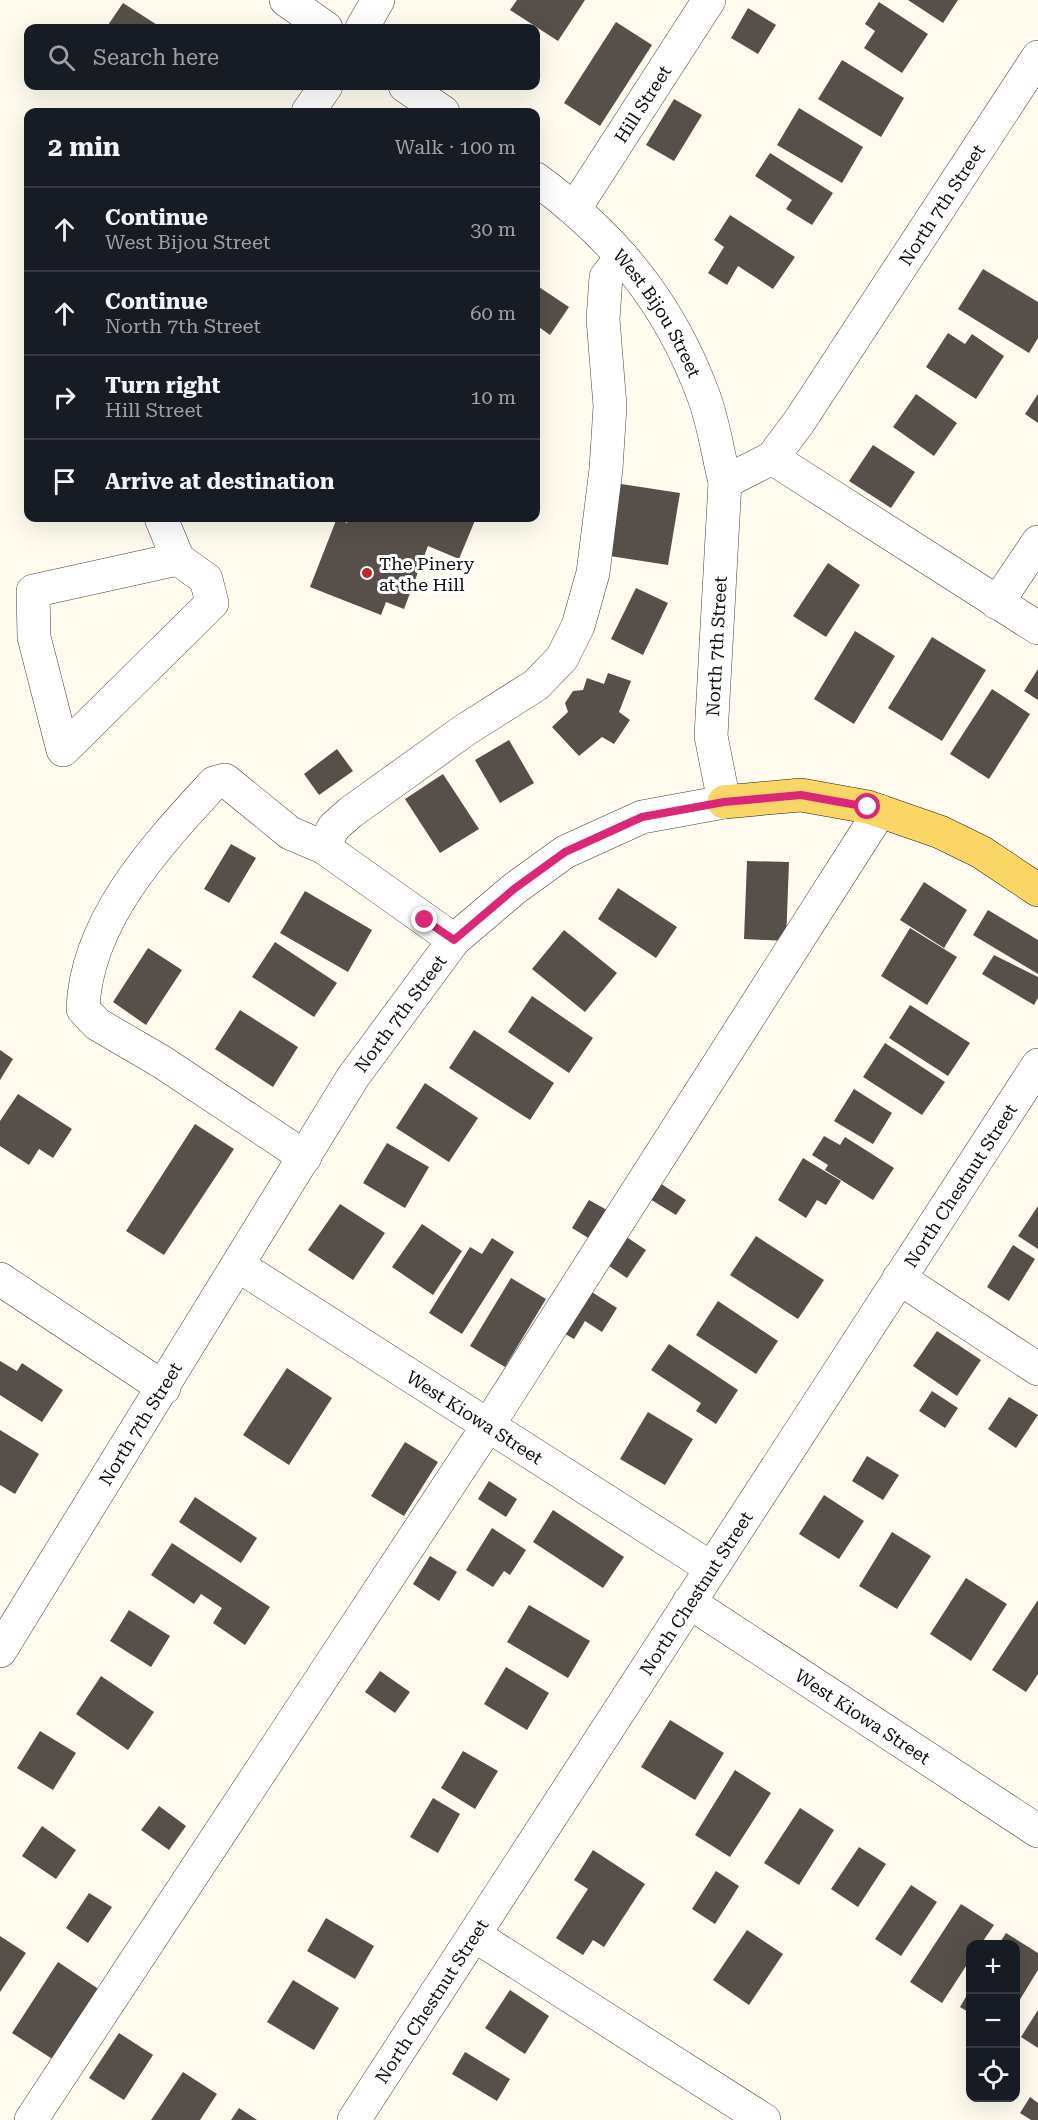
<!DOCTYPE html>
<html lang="en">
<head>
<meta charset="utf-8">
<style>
	body { margin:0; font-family:"Roboto Serif",serif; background:#242831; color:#f1f3f6 }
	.controls { position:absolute; right:18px; bottom:18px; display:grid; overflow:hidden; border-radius:12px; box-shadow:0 6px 24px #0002 }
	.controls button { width:54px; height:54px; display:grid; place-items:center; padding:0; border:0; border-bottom:2px solid #363941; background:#171b24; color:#f1f3f6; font:30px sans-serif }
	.stop { position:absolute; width:18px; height:18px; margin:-14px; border:4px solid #db2777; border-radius:50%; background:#fff }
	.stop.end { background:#db2777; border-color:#fff; box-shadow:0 2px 6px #0008 }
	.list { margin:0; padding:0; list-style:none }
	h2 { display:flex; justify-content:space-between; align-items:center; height:78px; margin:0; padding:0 24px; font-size:26px }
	h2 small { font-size:20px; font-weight:400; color:#9ea1a6 }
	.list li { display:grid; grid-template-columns:39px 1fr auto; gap:18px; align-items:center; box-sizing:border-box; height:84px; padding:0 24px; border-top:2px solid #363941 }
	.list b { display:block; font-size:22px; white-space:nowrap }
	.list p { margin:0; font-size:20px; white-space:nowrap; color:#9ea1a6 }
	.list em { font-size:20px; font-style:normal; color:#9ea1a6 }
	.icon { flex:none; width:33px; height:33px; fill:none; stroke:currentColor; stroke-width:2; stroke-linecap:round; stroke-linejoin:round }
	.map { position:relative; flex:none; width:1038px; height:2120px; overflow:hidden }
	.search { position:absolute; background:#171b24; box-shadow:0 6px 24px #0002; left:24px; top:24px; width:516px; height:66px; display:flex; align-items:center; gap:15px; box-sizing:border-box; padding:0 21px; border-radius:12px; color:#9ea1a6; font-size:22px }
	.panel { position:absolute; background:#171b24; box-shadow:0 6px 24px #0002; left:24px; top:108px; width:516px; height:414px; border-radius:12px }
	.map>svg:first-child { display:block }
	.building { fill:#574f4a }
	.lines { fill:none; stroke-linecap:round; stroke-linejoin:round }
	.minor-casing { stroke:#414141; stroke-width:34 }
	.major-casing { stroke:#1f1f1f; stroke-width:34 }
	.minor { stroke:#fff; stroke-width:33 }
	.major { stroke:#f9d665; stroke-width:33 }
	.route { stroke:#db2777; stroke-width:8 }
	.poi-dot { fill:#bf252b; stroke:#fff; stroke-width:2 }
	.labels { text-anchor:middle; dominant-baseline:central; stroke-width:6; stroke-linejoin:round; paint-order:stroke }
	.street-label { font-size:18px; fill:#0e0e0e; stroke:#fff }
	.poi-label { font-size:18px; fill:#0e0e0e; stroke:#fff; text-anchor:start }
</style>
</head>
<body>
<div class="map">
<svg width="1038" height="2120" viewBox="0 0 1038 2120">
	<rect width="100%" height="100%" fill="#fffcef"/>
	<!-- building -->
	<g class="building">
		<path d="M517,0H585L558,41L510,10Z"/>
		<path d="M908,0H958L943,23Z"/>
		<path d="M879,2L928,34L902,73L864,48L875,31L865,24Z"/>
		<path d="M123,3L162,28H106Z"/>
		<path d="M748,8L776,25L758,54L731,38Z"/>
		<path d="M616,22L652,45L600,126L564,103Z"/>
		<path d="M842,60L904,98L881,137L818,99Z"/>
		<path d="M674,99L702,115L674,161L646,145Z"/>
		<path d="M799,108L863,147L842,183L777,145Z"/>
		<path d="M770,153L833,193L812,225L786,209L792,200L755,176Z"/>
		<path d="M730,215L795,257L773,289L738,266L727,285L708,273L724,247L714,240Z"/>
		<path d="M983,269L1038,302V338L1029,353L958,309Z"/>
		<path d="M536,285L569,307L550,335L536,325Z"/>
		<path d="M948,333L965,344L972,334L1004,356L976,399L926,367Z"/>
		<path d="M916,394L957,423L934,456L893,427Z"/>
		<path d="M1038,394V423L1025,414Z"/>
		<path d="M873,445L915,472L891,508L849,481Z"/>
		<path d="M621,484L680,493L668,565L610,556Z"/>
		<path d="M337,518L347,523L349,518H476L459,559L428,546L404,609L386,602L381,615L310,587Z"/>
		<path d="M828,563L860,585L826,637L793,616Z"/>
		<path d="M636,588L668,603L643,655L611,639Z"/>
		<path d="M855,631L895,656L854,724L814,699Z"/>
		<path d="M932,637L986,670L942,741L888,708Z"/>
		<path d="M1038,669V700L1024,691Z"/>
		<path d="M608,673L631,681L619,712L630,720L614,744L602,737L579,756L552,727L568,712L565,703L573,691L583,690L587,678L604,684Z"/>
		<path d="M992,689L1030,714L989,779L950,754Z"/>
		<path d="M509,740L534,783L500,803L475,760Z"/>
		<path d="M337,749L353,771L319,795L304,774Z"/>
		<path d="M443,774L479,829L440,853L405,799Z"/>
		<path d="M231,844L256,858L229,903L204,889Z"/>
		<path d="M747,861L789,862L786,941L744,939Z"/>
		<path d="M924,882L967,910L944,948L900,920Z"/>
		<path d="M618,888L677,927L656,958L598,919Z"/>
		<path d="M305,891L372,930L348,972L280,933Z"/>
		<path d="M988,910L1038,940V974L973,935Z"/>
		<path d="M910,928L957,957L927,1005L881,976Z"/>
		<path d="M564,930L617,973L585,1012L532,969Z"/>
		<path d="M275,942L337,983L314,1017L252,977Z"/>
		<path d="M148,948L182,970L146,1025L113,1002Z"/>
		<path d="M994,955L1038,977V998L1034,1005L982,974Z"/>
		<path d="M532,996L593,1038L569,1073L508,1032Z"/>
		<path d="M910,1005L970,1043L948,1076L889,1038Z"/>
		<path d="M240,1010L298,1047L273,1087L215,1049Z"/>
		<path d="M474,1030L554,1083L530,1120L449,1068Z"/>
		<path d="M885,1043L945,1082L922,1115L863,1077Z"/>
		<path d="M0,1050L13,1059L0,1080Z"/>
		<path d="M425,1083L478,1118L449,1162L396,1128Z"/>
		<path d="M854,1089L892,1113L873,1144L834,1121Z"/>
		<path d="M18,1094L72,1129L53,1158L39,1149L29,1165L0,1146V1121Z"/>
		<path d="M195,1124L234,1149L164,1255L126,1231Z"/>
		<path d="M824,1136L840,1145L845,1137L894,1168L873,1200L825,1170L828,1165L812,1155Z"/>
		<path d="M387,1143L429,1167L405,1208L363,1183Z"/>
		<path d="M803,1158L841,1181L826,1205L817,1200L806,1218L778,1200Z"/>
		<path d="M655,1180L686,1200L676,1215L645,1196Z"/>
		<path d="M589,1200L607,1210L590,1239L572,1228Z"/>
		<path d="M340,1204L385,1233L353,1280L308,1250Z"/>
		<path d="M1038,1206V1249L1018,1236Z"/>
		<path d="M422,1224L462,1251L433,1295L392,1267Z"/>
		<path d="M622,1234L646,1250L627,1278L603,1262Z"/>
		<path d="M756,1236L824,1280L798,1319L730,1275Z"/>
		<path d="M492,1238L514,1252L462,1334L429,1313L470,1247L482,1254Z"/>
		<path d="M1013,1245L1035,1259L1009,1301L987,1287Z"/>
		<path d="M511,1278L546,1299L505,1367L470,1346Z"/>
		<path d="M587,1289L617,1308L602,1332L585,1321L574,1339L560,1331Z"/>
		<path d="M718,1301L778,1341L756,1374L696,1335Z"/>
		<path d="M937,1331L981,1360L957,1396L913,1366Z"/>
		<path d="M669,1344L738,1390L716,1424L696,1411L701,1403L651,1370Z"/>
		<path d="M0,1361L17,1371L22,1363L63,1390L42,1422L0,1395Z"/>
		<path d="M287,1368L332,1398L289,1465L243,1435Z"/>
		<path d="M932,1391L958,1408L945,1428L919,1411Z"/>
		<path d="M1009,1397L1038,1415L1016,1448L988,1429Z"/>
		<path d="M648,1412L693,1439L665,1485L620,1459Z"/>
		<path d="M0,1430L39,1454L15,1494L0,1485Z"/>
		<path d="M405,1442L438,1462L404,1516L371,1496Z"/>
		<path d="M867,1456L899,1475L883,1500L852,1481Z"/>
		<path d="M489,1481L517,1499L506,1517L478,1499Z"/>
		<path d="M824,1495L864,1521L839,1559L799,1534Z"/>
		<path d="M195,1497L257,1538L241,1563L179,1522Z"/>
		<path d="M553,1510L624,1557L603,1588L533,1542Z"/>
		<path d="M492,1528L526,1550L510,1575L504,1571L493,1587L466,1570Z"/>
		<path d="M892,1532L931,1556L897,1609L859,1586Z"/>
		<path d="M172,1543L270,1607L245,1645L213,1623L222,1608L201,1594L194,1604L151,1575Z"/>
		<path d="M430,1556L457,1572L439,1601L413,1584Z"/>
		<path d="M966,1578L1007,1604L971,1661L930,1634Z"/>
		<path d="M1038,1600V1674L1026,1692L992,1670Z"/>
		<path d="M529,1605L590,1641L568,1678L507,1642Z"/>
		<path d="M129,1610L170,1636L151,1667L110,1641Z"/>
		<path d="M506,1667L549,1693L527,1730L484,1704Z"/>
		<path d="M380,1671L410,1692L395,1713L365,1692Z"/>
		<path d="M101,1676L154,1712L128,1750L76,1714Z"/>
		<path d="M670,1720L724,1753L695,1800L641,1767Z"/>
		<path d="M40,1731L76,1753L53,1790L17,1768Z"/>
		<path d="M463,1751L498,1771L475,1809L441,1788Z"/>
		<path d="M735,1770L771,1793L730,1857L695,1835Z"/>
		<path d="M433,1798L460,1814L438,1853L410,1837Z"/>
		<path d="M159,1806L186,1826L169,1850L141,1830Z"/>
		<path d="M800,1808L834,1830L799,1885L764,1863Z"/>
		<path d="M42,1826L76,1850L56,1879L22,1856Z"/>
		<path d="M859,1847L886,1864L858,1907L831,1889Z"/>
		<path d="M593,1850L645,1884L604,1947L593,1940L583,1955L556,1938L588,1889L574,1880Z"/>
		<path d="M716,1871L739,1886L715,1924L692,1909Z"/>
		<path d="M911,1885L937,1902L901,1956L875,1939Z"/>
		<path d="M89,1893L112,1907L88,1943L66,1928Z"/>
		<path d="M961,1904L994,1925L981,1944H970V1960L942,2003L910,1982Z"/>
		<path d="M326,1918L374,1946L355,1979L307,1951Z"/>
		<path d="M747,1930L783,1954L749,2005L713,1980Z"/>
		<path d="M1006,1933L1038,1953V1970L1016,2006V1944H999Z"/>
		<path d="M0,1936L26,1953L0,1992Z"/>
		<path d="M58,1962L100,1990L54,2060L12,2033Z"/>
		<path d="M293,1980L339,2008L314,2050L267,2022Z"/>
		<path d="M510,1990L549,2016L525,2054L485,2028Z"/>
		<path d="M970,1990V2013L960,2007Z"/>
		<path d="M1038,2010V2048L1021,2037Z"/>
		<path d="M119,2033L153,2055L124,2100L89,2078Z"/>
		<path d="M465,2052L510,2079L497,2101L452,2074Z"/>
		<path d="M183,2072L217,2094L200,2120H151Z"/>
		<path d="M1030,2097L1038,2103V2120H1031L1020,2113Z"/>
		<path d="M239,2108L257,2120H231Z"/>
	</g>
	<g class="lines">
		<defs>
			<g id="minor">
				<path d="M286,0L326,28"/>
				<path d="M362,28L378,0"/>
				<path d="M405,86L443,112"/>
				<path d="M308,112L326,86"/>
				<path id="s1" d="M536,179C616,238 670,304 704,397C714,424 718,455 725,482"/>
				<path id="s2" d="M575,208L709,0"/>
				<path d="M772,458L1038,628"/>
				<path d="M161,518L178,559L206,579L212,603L63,750L34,637L33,591L178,559"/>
				<path d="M997,603L1038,542"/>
				<path d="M323,847L334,827L351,812L465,730L536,685L562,658L578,626L593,573L606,469L610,406L603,319L606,277L622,257"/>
				<path d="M305,1157L162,1062L97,1024L83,1009C86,920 157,845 214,783L225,780L290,833L323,847L454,940"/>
				<path id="s3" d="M239,1266L711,1568"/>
				<path d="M899,1278L1038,1369"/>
				<path d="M0,1279L164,1388"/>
				<path id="s4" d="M689,1602L1038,1831"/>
				<path id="s5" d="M0,1651L353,1077L454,940L514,889L565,852L642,817L724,802L711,736L725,482L772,458L799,422L1038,57"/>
				<path d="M474,1935L764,2120"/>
				<path d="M31,2120L489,1424L880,811"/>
				<path id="s6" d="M354,2120L1038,1065"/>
			</g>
			<path id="major" d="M724,802L801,795L868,807L940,832L981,852L1038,890"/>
		</defs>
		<!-- minor casing -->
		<use href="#minor" class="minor-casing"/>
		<!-- major casing -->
		<use href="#major" class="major-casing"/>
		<!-- minor -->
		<use href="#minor" class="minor"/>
		<!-- major -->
		<use href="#major" class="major"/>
	</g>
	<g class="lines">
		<!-- route -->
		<path class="route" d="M425,920L454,940L514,889L565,852L642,817L724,802L801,795L868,807"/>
	</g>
	<!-- markers -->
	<circle class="poi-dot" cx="367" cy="573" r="6"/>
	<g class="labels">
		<!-- street labels -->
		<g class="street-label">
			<text stroke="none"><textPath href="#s2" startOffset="124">Hill Street</textPath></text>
			<text stroke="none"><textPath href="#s5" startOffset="1833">North 7th Street</textPath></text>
			<text stroke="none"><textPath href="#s1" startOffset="183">West Bijou Street</textPath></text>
			<text stroke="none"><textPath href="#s5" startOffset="1311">North 7th Street</textPath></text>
			<text stroke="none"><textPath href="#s5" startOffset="753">North 7th Street</textPath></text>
			<text stroke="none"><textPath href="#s6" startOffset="1114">North Chestnut Street</textPath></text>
			<text stroke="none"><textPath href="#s3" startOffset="280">West Kiowa Street</textPath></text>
			<text stroke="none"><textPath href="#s5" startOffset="267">North 7th Street</textPath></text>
			<text stroke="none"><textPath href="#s6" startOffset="628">North Chestnut Street</textPath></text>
			<text stroke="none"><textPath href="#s4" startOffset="208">West Kiowa Street</textPath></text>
			<text stroke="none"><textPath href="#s6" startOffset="142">North Chestnut Street</textPath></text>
		</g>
		<!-- poi labels -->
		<g class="poi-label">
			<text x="379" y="563">The Pinery<tspan x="379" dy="21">at the Hill</tspan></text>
		</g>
	</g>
</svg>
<div class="controls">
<button>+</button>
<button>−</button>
<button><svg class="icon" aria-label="locate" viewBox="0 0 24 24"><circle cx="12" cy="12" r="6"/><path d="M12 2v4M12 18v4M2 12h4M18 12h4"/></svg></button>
</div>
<div class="stop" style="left:868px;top:807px"></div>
<div class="stop end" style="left:425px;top:920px"></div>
<div class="search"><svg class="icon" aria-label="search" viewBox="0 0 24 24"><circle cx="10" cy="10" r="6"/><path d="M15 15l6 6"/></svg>Search here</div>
<section class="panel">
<h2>2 min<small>Walk · 100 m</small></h2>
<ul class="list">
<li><svg class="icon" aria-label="ahead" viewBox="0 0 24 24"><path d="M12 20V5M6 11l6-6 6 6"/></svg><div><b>Continue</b><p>West Bijou Street</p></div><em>30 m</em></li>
<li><svg class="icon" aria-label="ahead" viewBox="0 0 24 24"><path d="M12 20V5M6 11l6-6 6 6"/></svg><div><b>Continue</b><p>North 7th Street</p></div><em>60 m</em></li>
<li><svg class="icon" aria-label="right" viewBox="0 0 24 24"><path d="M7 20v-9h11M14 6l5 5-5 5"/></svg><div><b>Turn right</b><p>Hill Street</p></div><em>10 m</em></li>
<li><svg class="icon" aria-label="arrive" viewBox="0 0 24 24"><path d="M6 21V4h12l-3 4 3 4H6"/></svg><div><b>Arrive at destination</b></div></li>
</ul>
</section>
</div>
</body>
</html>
